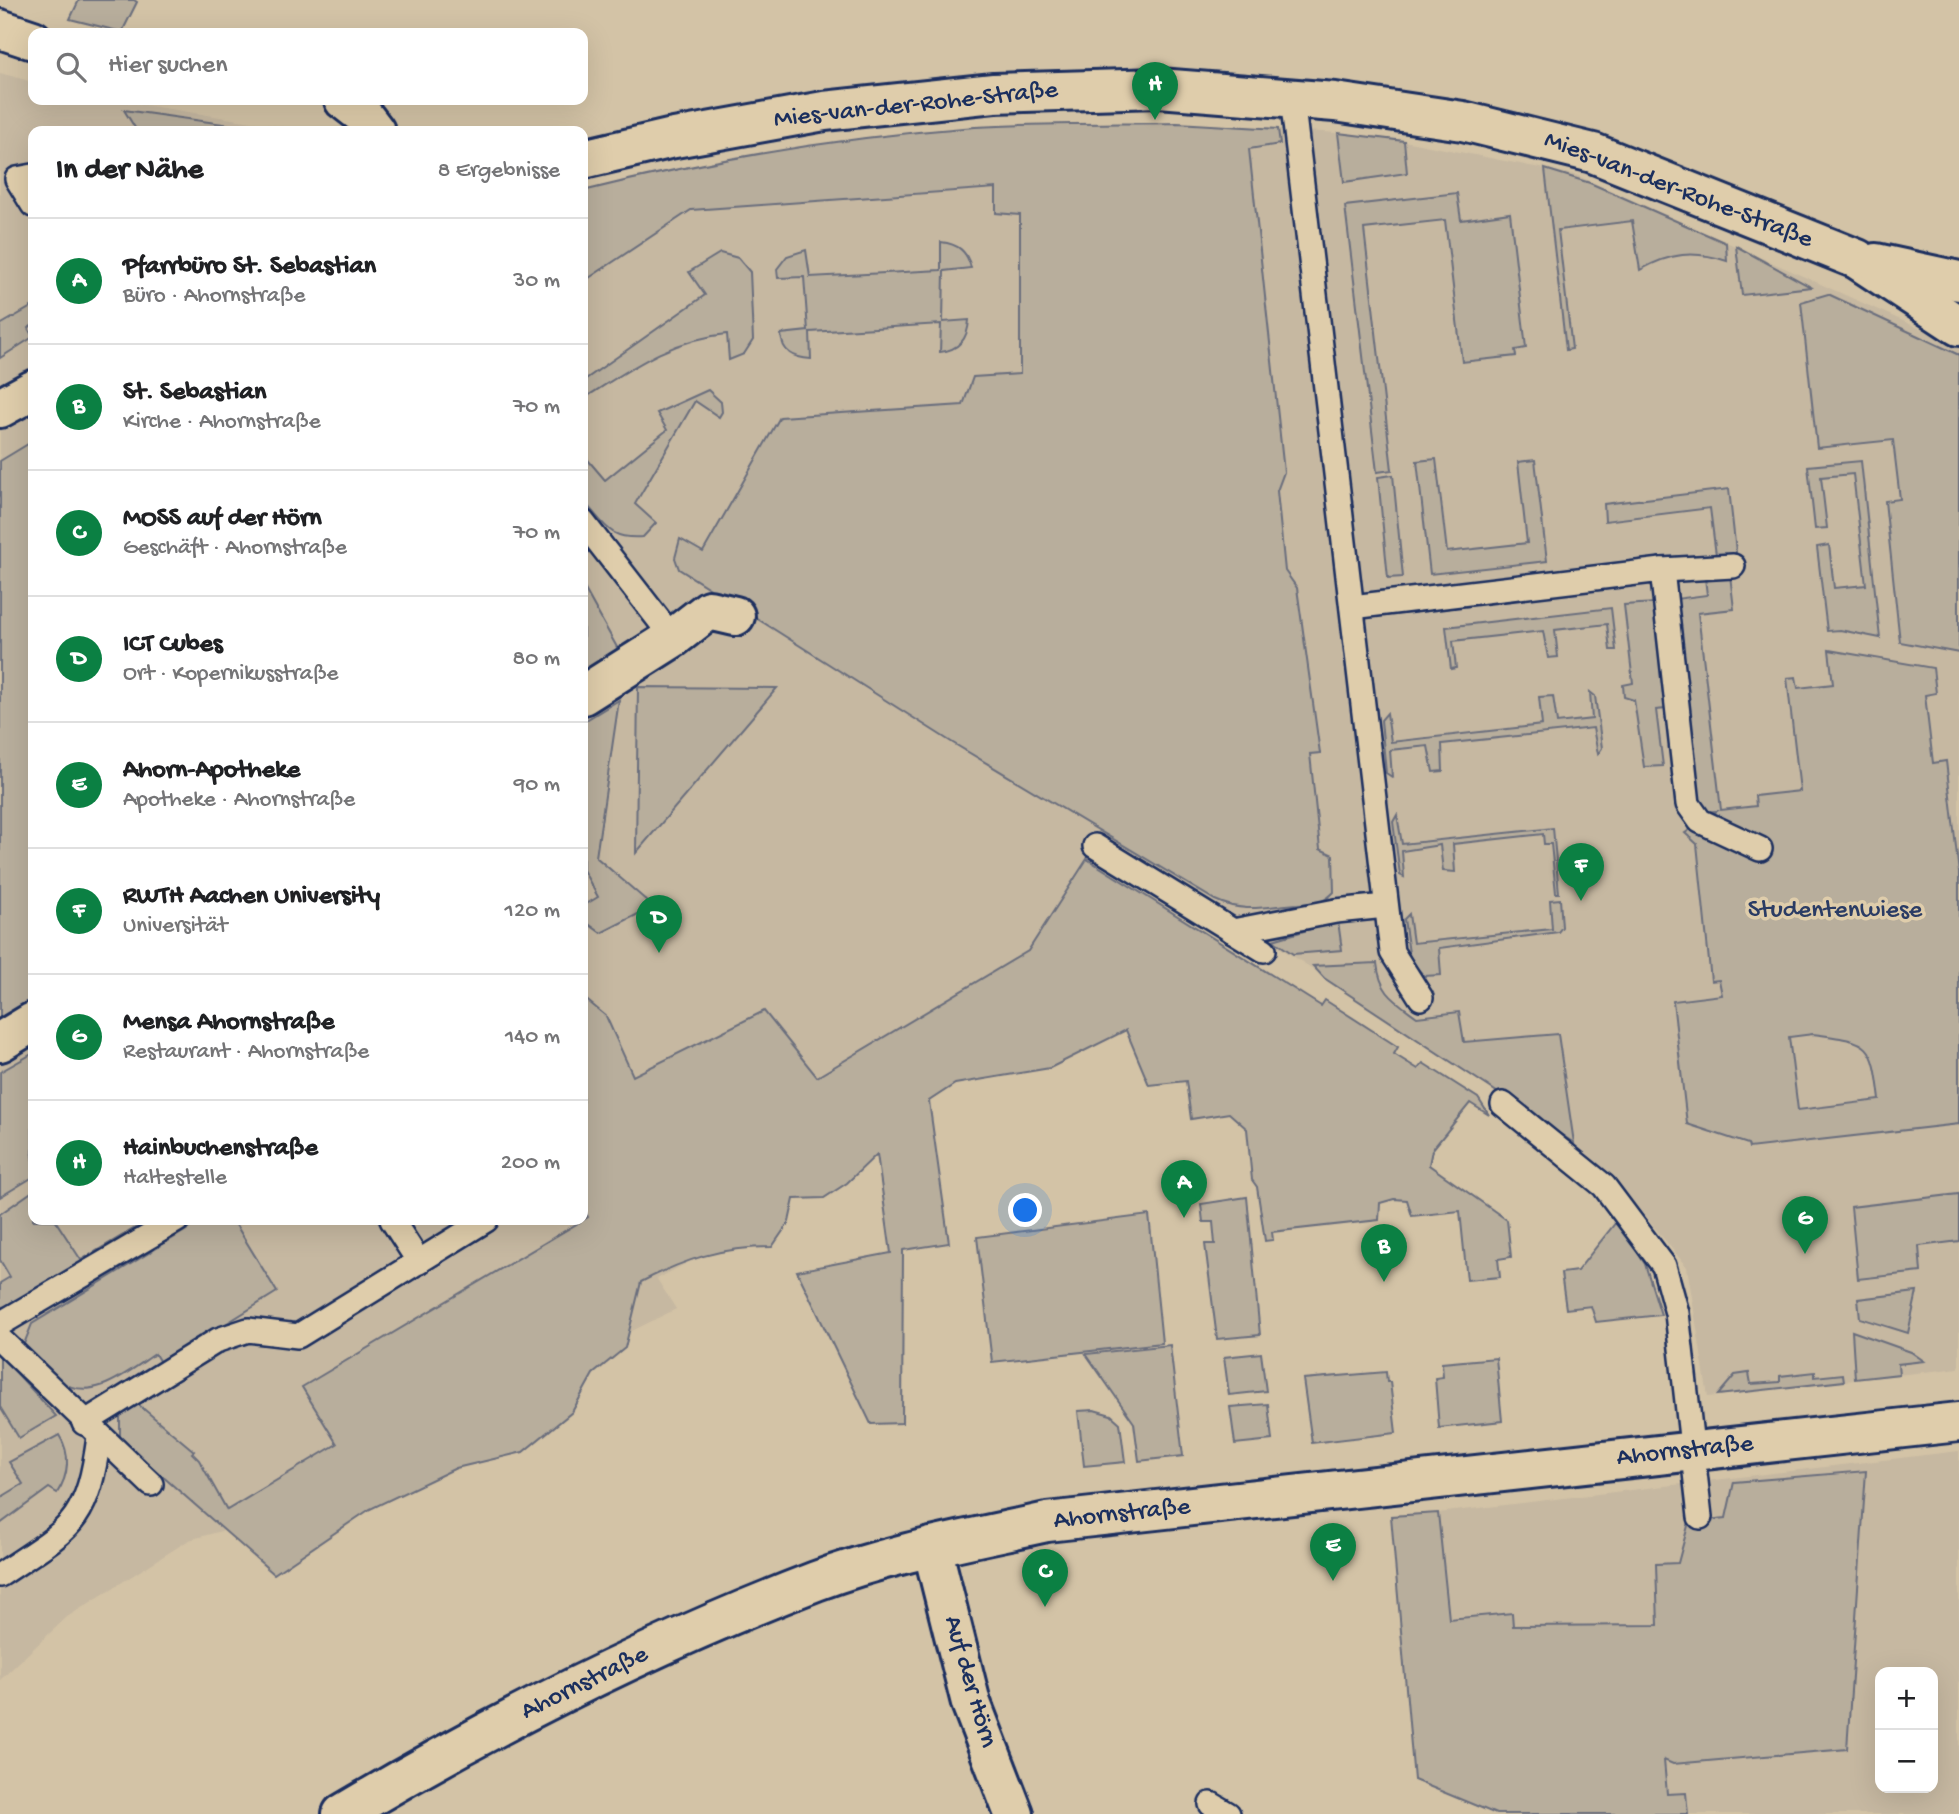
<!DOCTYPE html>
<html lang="de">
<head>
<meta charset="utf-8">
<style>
	body { margin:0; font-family:"Gochi Hand",sans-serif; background:#f2f2f2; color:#202124 }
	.controls { position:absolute; right:21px; bottom:21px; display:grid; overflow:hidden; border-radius:14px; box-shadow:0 7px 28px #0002 }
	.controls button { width:63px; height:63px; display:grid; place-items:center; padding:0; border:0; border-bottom:2px solid #e0e0e0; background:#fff; color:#202124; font:35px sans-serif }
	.you { position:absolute; left:1026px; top:1211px; width:24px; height:24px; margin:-18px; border:5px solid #fff; border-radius:50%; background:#1a73e8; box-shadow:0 0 0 10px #1a73e833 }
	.badge { display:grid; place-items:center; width:46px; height:46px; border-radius:50%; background:#0b8043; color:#fff; font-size:23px; font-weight:700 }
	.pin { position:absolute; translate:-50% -58px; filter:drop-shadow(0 2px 4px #0008) }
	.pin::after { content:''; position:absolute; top:37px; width:24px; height:21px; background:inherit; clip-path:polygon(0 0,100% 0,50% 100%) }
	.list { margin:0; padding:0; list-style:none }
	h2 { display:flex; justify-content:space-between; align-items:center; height:91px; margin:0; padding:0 28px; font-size:30px }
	h2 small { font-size:23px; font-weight:400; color:#757577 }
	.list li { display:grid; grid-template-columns:46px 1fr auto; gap:21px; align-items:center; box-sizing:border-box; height:126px; padding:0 28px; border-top:2px solid #e0e0e0 }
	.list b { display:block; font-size:26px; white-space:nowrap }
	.list p { margin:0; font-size:23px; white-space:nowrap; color:#757577 }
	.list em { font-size:23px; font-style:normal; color:#757577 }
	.icon { flex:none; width:38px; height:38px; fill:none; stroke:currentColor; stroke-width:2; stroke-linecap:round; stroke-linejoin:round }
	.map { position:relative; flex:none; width:1959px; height:1814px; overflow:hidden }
	.search { position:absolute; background:#fff; box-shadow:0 7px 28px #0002; left:28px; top:28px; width:560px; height:77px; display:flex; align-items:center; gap:18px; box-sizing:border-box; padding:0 24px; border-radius:14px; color:#757577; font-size:26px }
	.panel { position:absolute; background:#fff; box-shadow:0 7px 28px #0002; left:28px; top:126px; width:560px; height:1099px; border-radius:14px }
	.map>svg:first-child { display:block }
	.built { fill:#c6b8a1; fill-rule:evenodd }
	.green { fill:#b8ae9c; stroke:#6a6e7d; stroke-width:2; fill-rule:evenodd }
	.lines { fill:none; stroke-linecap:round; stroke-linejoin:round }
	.lane-casing { stroke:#1b2f5e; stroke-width:28 }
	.street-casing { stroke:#1b2f5e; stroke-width:44 }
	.secondary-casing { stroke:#1b2f5e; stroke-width:44 }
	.lane { stroke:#dfcdab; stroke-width:23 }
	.street { stroke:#dfcdab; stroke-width:38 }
	.secondary { stroke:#dfcdab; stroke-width:38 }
	.labels { text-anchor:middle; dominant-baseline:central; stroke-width:7; stroke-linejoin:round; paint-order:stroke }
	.street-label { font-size:26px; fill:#1b2f5e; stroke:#dfcdab }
	.park-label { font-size:26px; fill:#2b3c64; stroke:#dfcdab }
</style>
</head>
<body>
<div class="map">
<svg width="1959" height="1814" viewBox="0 0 1959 1814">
	<rect width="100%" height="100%" fill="#d3c3a6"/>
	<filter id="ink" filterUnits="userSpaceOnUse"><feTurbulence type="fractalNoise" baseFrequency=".0143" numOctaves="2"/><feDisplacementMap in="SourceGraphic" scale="14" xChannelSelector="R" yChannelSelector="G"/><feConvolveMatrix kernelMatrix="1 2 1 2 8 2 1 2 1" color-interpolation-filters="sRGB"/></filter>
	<g filter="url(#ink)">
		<!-- built -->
		<g class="built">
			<path d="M0,73L33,82V100H113L308,131H33V441L0,461Z"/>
			<path d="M1177,123L1338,133L1404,141L1576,175L1959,346V1368L1708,1397L1687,1267L1620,1186L1574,1143L1444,1054L1103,833L1028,951L690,1152L739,1235L657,1279L676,1309L246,1524L189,1540L67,1617L0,1680V1021L33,1001V1220H583V672L618,651L583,586V191L651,174L768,152L890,135L1032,125Z"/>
			<path d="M1959,1451V1814H1688L1686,1794L1632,1796L1501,1614L1449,1619L1438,1513ZM1880,1672H1933V1788H1880Z"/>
		</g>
		<!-- green -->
		<g class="green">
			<path d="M79,0H134L137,2L122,32L70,19Z"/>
			<path d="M124,110L272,131H242L240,128L235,131H137Z"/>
			<path d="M1177,123L1278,129L1280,144L1249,149L1284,472L1277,491L1285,571L1297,588L1320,753L1310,754L1320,849L1333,855L1334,892C1322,905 1314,902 1298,904C1267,906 1245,914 1215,900L953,743L679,569L675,558L680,539L703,552L780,417L963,405L973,377L1020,374V215L996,213V188L691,210L583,282V191C711,159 843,137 975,127C1043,123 1110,124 1177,123Z"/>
			<path d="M1338,133L1404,141L1407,173L1344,182Z"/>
			<path d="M1545,169L1590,183L1726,243L1727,261C1694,250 1670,253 1640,270L1632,221L1558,230L1572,349L1566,350Z"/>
			<path d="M1457,193L1461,220L1510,213L1526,348L1515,350L1516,356L1462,362L1445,220L1364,229L1392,470L1377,472L1345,206Z"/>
			<path d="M941,242C958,244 967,251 971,268L944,271L943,322L969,320C968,338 959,350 940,352L941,324L810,332L811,359C793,358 782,352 781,334L808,331L804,277L778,278L777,269L787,256L806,250L810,277L941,270Z"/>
			<path d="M1736,246L1811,287L1742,295Z"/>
			<path d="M720,253L738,258L750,272L753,340L744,354L729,360L727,334C671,339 629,370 583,399V381L705,295L689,272Z"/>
			<path d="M1828,294L1959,355V653L1900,642L1885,501L1900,499L1893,440L1817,448L1801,302Z"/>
			<path d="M33,306V325L28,328L33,337L0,358V325Z"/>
			<path d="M708,390L721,402L722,412L719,417L695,401L635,504L656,523L643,537C607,540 605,523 583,501V464L588,460L605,480L667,430L657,413Z"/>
			<path d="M33,441V1001L0,1021V461Z"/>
			<path d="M1436,459L1447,552L1527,543L1518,462L1535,460L1547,561L1430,574L1417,461Z"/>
			<path d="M1861,461L1880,638L1840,630L1827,631L1817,547L1829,545L1834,588L1866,585L1853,474L1821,477L1827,528L1815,529L1808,466Z"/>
			<path d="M1393,475L1403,577L1388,578L1378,477Z"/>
			<path d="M1729,489L1737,561L1717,563L1710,508L1605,521L1604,504Z"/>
			<path d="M1730,575L1734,609L1698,613L1721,810L1756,806L1755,796L1800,791L1787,678L1796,677L1798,688L1833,684L1829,650L1933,668L1936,693L1925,695L1933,763L1946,761L1959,873V1124L1749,1148L1748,1144L1687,1124L1673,1001L1722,995L1719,980L1711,981L1697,844L1685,833L1717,811L1699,812L1675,599L1707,595L1705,578ZM1813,1034C1871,1042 1873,1041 1880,1100L1798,1110L1789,1037Z"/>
			<path d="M583,586L619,651L583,672Z"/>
			<path d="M1655,603L1666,709L1656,710L1663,766L1644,767L1634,700L1624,697L1623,685L1633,683L1624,605Z"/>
			<path d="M1611,608L1616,650H1610L1607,624L1555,630L1558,657L1548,658L1543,631L1453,641L1456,668L1451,669L1446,627Z"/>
			<path d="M638,687L777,688L636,853Z"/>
			<path d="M1590,692L1595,696L1602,748L1598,754L1593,728L1442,744L1443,771L1433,772L1428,746L1390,750L1392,777L1386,773L1381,720L1387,713L1391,742L1542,725L1539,697L1553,696L1557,723L1592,719Z"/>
			<path d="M619,700L596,857L647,901L650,908L601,933L583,920V906L598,897L583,870V722Z"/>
			<path d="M1397,815L1402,844L1553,828L1559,893H1556L1551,844H1544L1543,834L1453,844L1455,872L1443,871L1440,845L1402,851L1404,877L1400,875L1393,822Z"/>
			<path d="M1087,859L1321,1006L1325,1000L1398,1047L1394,1054L1418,1069L1423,1063L1478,1098L1489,1115L1470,1103L1432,1150L1429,1165L1507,1220L1511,1257L1498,1259L1500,1277L1467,1280L1460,1211L1412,1216L1407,1200L1394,1199L1380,1203L1379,1220L1272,1232L1273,1240L1265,1241L1257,1187L1252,1180L1247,1129L1229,1113L1191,1119L1186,1081L1149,1085L1126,1030L1050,1068L955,1084L929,1101L949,1243L903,1250L902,1423L871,1424L797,1271L891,1253L877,1154L847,1183L824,1198L794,1199L789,1222L772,1247C722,1247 685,1259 641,1282L625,1348L593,1374L572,1412L523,1452L456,1468L370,1509L274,1574L120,1439V1412L133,1400L194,1451L192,1453L199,1460L227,1510L337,1444L302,1387L588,1217L583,1207V997L606,1016L633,1076L764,1011L817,1077L1028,951Z"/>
			<path d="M1560,899L1562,927L1558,932L1439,948L1441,975L1424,976L1410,960L1404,919L1409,914L1413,943L1552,929L1550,900Z"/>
			<path d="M1338,921L1342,950L1293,954L1273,940Z"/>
			<path d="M1377,963C1380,993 1394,1000 1417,1017L1459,1012L1464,1042L1558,1034L1574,1143L1324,978L1313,966Z"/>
			<path d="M32,1054L33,1177L0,1197V1072Z"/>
			<path d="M33,1191V1220H55L81,1260L137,1227L140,1233L14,1306L0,1307V1283L10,1277L0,1260V1214Z"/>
			<path d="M1959,1194V1241L1919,1246L1921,1272L1858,1279L1851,1207Z"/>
			<path d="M1247,1197L1260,1335L1217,1339L1205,1244H1215L1213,1222H1203L1201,1204Z"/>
			<path d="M1149,1215L1162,1343L992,1362L977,1237Z"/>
			<path d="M203,1220H233L277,1292L161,1364L155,1354C129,1371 92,1404 60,1381C48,1373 38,1361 27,1351L24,1344L32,1324Z"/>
			<path d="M1617,1221L1645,1264L1661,1315L1596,1322L1591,1306L1566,1309L1561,1273L1577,1271Z"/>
			<path d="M1917,1292L1908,1333L1860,1318L1858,1299Z"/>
			<path d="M1852,1331L1911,1352L1924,1361L1898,1364L1899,1374L1855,1379Z"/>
			<path d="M1170,1345L1183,1456L1139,1461L1134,1423L1086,1354Z"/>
			<path d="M1261,1353L1266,1391L1229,1395L1224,1357Z"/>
			<path d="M0,1355L56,1416L19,1438L0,1407Z"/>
			<path d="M1496,1358L1502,1421L1439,1428L1435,1378L1443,1377L1442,1363Z"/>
			<path d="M1386,1372L1387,1382H1390L1396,1433L1312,1443L1303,1379Z"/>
			<path d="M1815,1372V1377L1843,1374L1844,1381L1718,1395L1735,1375L1749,1373L1751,1384L1780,1382V1376Z"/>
			<path d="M1268,1404L1272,1440L1235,1444L1230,1407Z"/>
			<path d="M1094,1410L1111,1415L1120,1423L1125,1462L1084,1466L1078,1411Z"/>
			<path d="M59,1435C71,1454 69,1475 57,1493L49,1488L0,1524V1498L23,1484L9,1462Z"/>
			<path d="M1866,1471L1847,1749L1673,1764L1664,1760L1667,1794L1686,1793L1688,1814H1496L1414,1780L1391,1516L1438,1513L1449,1619L1512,1613L1513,1626L1658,1625L1656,1564L1678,1563L1689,1522L1726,1518L1734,1482Z"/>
		</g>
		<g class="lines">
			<defs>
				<g id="lane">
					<path d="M1292,98L1392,952L1421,998"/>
					<path d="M33,176L17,179L33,205"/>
					<path d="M583,522L673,638"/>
					<path d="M1662,570L1688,804L1700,821L1760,849"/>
					<path d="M1352,607L1662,570L1733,566"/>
					<path d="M1095,846L1264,950"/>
					<path d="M1233,931L1336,911L1386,906"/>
					<path d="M1503,1104L1604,1186L1664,1266L1677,1313L1700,1517"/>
					<path d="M392,1220L419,1262"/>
					<path d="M0,1324L177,1220"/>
					<path d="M0,1339L151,1484"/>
					<path d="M84,1423L218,1340L248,1330L298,1336L486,1220"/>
					<path d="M0,1575C70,1528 87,1526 99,1437"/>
					<path d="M1211,1804L1228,1814"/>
				</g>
				<g id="street">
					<path d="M0,29L33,40"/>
					<path d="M344,100L362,114L375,131"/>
					<path d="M583,695L673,638L709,610L735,616"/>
					<path d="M0,1042L33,1022"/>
					<path d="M932,1547L971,1703L1014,1814"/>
					<path d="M342,1814C493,1724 652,1644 816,1581C890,1553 970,1539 1047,1522L1959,1422"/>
				</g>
				<g id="secondary">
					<path d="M583,159L669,139L824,111L994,93L1159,88L1335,102L1463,121L1593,153L1857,259L1959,326"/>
					<path d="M1876,263L1959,281"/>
					<path d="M0,408L33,390"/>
				</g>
			</defs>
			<!-- lane casing -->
			<use href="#lane" class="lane-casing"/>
			<!-- street casing -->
			<use href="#street" class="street-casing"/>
			<!-- secondary casing -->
			<use href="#secondary" class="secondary-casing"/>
			<!-- lane -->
			<use href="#lane" class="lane"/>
			<!-- street -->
			<use href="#street" class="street"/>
			<!-- secondary -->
			<use href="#secondary" class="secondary"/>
		</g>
	</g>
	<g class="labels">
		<!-- street labels -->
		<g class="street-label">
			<text transform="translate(916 106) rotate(-6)">Mies-van-der-Rohe-Straße</text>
			<text transform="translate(1678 191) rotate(21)">Mies-van-der-Rohe-Straße</text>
			<text transform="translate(1685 1452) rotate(-6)">Ahornstraße</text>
			<text transform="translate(1122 1515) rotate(-6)">Ahornstraße</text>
			<text transform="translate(969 1682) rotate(74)">Auf der Hörn</text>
			<text transform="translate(585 1684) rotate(-26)">Ahornstraße</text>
		</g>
		<!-- park labels -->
		<g class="park-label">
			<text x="1835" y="911">Studentenwiese</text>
		</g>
	</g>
</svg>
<div class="controls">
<button>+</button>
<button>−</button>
</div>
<div class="you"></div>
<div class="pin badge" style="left:1184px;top:1218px">A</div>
<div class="pin badge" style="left:1384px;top:1282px">B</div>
<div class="pin badge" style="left:1045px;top:1607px">C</div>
<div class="pin badge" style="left:659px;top:953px">D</div>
<div class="pin badge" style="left:1333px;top:1581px">E</div>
<div class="pin badge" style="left:1581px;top:901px">F</div>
<div class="pin badge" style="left:1805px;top:1254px">G</div>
<div class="pin badge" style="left:1155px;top:120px">H</div>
<div class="search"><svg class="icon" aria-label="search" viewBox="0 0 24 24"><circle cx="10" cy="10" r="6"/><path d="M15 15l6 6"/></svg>Hier suchen</div>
<section class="panel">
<h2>In der Nähe<small>8 Ergebnisse</small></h2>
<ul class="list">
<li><span class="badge">A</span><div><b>Pfarrbüro St. Sebastian</b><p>Büro · Ahornstraße</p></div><em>30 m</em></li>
<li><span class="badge">B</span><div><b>St. Sebastian</b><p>Kirche · Ahornstraße</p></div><em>70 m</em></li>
<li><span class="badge">C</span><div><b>MOSS auf der Hörn</b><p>Geschäft · Ahornstraße</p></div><em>70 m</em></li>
<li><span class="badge">D</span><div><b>ICT Cubes</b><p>Ort · Kopernikusstraße</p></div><em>80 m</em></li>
<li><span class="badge">E</span><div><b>Ahorn-Apotheke</b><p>Apotheke · Ahornstraße</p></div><em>90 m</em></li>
<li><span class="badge">F</span><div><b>RWTH Aachen University</b><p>Universität</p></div><em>120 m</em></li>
<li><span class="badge">G</span><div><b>Mensa Ahornstraße</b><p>Restaurant · Ahornstraße</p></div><em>140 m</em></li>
<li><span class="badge">H</span><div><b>Hainbuchenstraße</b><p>Haltestelle</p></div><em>200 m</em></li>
</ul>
</section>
</div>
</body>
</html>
